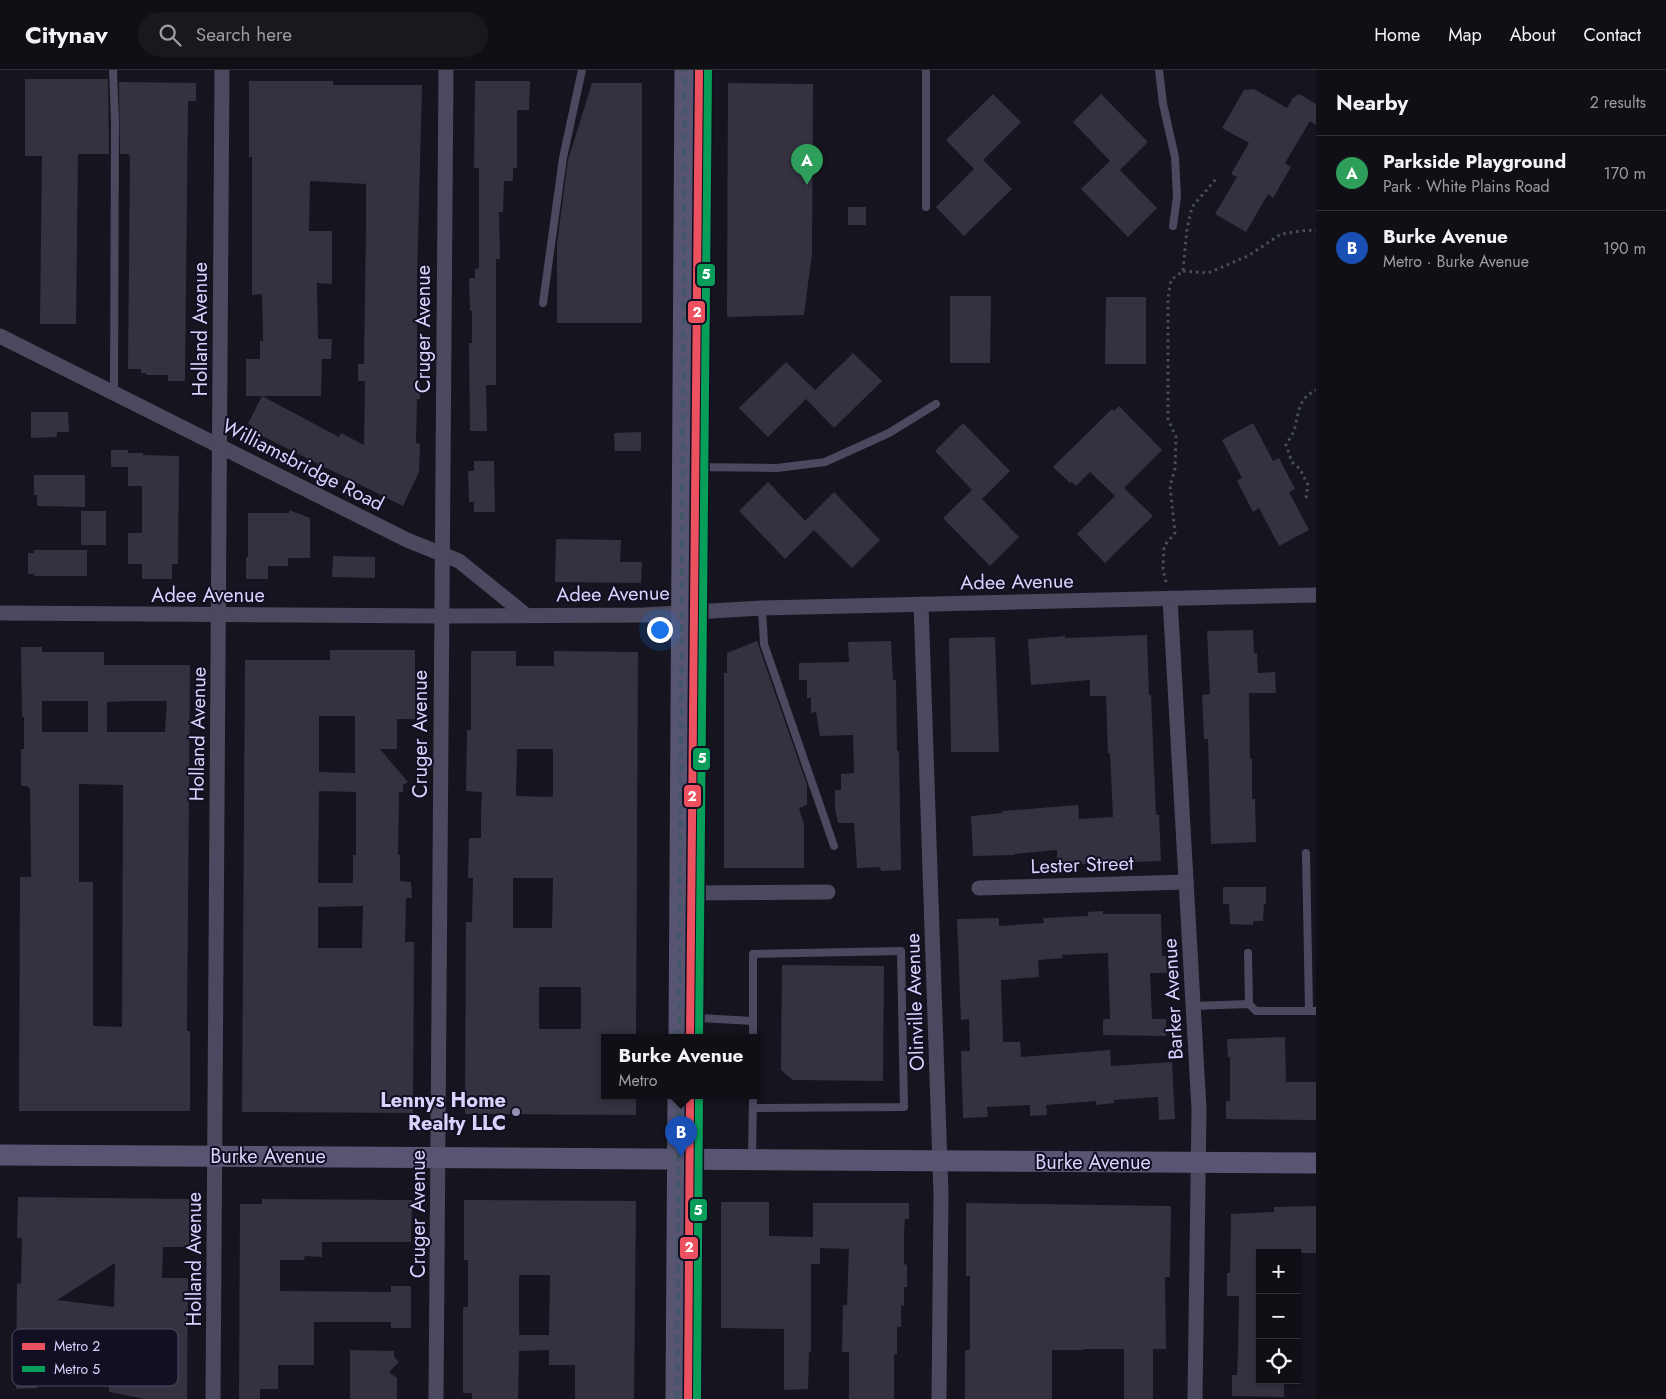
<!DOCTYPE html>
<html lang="en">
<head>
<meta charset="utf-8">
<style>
	body { margin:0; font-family:Jost,sans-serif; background:#19181f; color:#f1f3f6 }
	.controls { position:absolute; right:15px; bottom:15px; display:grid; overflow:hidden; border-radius:0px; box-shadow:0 1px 4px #0004 }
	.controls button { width:45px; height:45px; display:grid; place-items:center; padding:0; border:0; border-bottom:1px solid #302f35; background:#100f16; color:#f1f3f6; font:25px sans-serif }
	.you { position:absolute; left:659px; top:559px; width:18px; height:18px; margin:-12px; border:4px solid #fff; border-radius:50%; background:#1a73e8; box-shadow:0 0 0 8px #1a73e833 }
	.badge { display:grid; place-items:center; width:32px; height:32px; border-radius:50%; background:#9490af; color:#fff; font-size:16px; font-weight:700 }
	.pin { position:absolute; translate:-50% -41px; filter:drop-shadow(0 1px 2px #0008) }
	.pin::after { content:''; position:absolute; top:26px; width:18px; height:15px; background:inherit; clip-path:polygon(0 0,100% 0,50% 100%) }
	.popup { position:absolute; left:601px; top:964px; width:160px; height:65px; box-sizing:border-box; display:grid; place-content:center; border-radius:0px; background:#100f16; filter:drop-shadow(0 1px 4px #0005); font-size:16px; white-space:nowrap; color:#9c9ca1 }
	.popup b { font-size:19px; color:#f1f3f6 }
	.popup::after { content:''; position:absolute; left:50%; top:100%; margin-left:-10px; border:10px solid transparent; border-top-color:#100f16 }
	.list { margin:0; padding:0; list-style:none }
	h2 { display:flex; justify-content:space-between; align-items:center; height:65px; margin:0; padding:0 20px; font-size:21px }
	h2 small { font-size:16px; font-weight:400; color:#9c9ca1 }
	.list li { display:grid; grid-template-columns:32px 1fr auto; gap:15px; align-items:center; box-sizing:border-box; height:75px; padding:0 20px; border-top:1px solid #302f35 }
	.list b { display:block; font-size:19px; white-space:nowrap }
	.list p { margin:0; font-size:16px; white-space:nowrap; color:#9c9ca1 }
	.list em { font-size:16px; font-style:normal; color:#9c9ca1 }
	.icon { flex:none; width:28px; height:28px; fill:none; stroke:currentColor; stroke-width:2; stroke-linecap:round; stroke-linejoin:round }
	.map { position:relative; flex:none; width:1316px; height:1329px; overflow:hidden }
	header { display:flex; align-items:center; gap:30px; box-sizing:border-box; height:70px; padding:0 25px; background:#100f16; border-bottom:1px solid #302f35 }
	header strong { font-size:24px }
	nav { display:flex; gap:28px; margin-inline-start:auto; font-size:18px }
	.search { width:350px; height:45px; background:#19181f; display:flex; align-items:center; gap:12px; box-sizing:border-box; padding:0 18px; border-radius:28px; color:#9c9ca1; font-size:19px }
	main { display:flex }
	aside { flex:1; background:#100f16 }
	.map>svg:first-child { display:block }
	.building { fill:#343240; fill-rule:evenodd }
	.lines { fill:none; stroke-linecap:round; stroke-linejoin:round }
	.path { stroke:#45505c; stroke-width:3; stroke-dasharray:2.5 4; stroke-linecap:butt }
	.service { stroke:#4a495f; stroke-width:8 }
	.minor { stroke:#4a495f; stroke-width:15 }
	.secondary { stroke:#575571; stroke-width:21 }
	.rail { stroke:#445766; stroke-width:4; stroke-dasharray:8 6; stroke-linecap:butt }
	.metro-1-casing { stroke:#120f23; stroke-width:11 }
	.metro-2-casing { stroke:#120f23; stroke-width:11 }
	.metro-1 { stroke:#ec515f; stroke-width:8 }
	.metro-2 { stroke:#069e58; stroke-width:8 }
	.poi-dot { fill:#9490af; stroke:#120f23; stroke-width:2 }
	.labels { text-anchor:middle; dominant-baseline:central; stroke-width:4; stroke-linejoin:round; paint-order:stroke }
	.street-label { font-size:20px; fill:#d8d3fd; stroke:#120f23 }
	.poi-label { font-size:20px; font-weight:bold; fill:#d8d3fd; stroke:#120f23; text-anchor:end }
	.key { fill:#120f23; stroke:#4d4a64; stroke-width:1 }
	.key-label { font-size:14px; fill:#d8d3fd }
	.line-badge { stroke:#120f23; stroke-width:2 }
	.badge-label { font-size:14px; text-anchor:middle; font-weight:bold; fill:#fff }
</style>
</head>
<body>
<header>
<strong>Citynav</strong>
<div class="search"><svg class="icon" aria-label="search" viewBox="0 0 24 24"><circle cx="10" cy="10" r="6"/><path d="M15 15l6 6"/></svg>Search here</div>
<nav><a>Home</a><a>Map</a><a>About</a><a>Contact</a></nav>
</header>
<main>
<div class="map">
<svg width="1316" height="1329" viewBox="0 0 1316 1329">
	<rect width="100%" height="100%" fill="#16141e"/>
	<!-- building -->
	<g class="building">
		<path d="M25,9H108L109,84H78L76,254H40L42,86H25Z"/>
		<path d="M249,11H333V15H422L417,208V311H420V329H417L416,373L420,374L419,402L403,436L250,360L252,356L248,354L262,326L339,367L341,363L364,375L365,311H358V294H364L366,157V114L310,111L309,161H332V214L317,213L318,269H332L331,289H322L321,326H246V289H260V271H263L262,224L252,225V87H249Z"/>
		<path d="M475,11H530L529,40H517V98H513V111H504L503,142H499L500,189H496V315H486L487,361H470L469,273H472V241H470L469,208H475V199L479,198V98H474Z"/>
		<path d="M119,12L196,13V31H188L185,311H168V305H146V303H141V299H128L130,91L129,84H120Z"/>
		<path d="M592,13H642V253H557V174L568,90Z"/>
		<path d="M728,13L813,14L812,183L804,245L727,247Z"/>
		<path d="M1254,19L1287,38L1293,28L1299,24L1316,34V55L1310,51L1285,93L1291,97L1273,128L1268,124L1246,162L1215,144L1237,107L1231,104L1249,73L1222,58L1244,20Z"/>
		<path d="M993,24L1021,52L983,90L1012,119L964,166L936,137L974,99L946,70Z"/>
		<path d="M1101,24L1148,72L1120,100L1157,138L1128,167L1081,119L1110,91L1073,52Z"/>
		<rect x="848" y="137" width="18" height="18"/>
		<path d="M950,226H991L990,293H950Z"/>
		<path d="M1106,227H1146V294H1105Z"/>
		<path d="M853,283L882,311L834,358L806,329Z"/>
		<path d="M786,292L815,320L768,367L739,338Z"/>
		<path d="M1119,336L1162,380L1124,418L1153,446L1105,493L1077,464L1115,426L1090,402L1076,416L1072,412L1070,413L1053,397L1112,339L1114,341Z"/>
		<path d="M31,342H68L69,362H57V367L31,368Z"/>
		<path d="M963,353L1010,401L982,429L1019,467L990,496L943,448L972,420L935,381Z"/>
		<path d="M1253,353L1273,391L1279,388L1295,419L1289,422L1309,460L1279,476L1259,438L1253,442L1237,411L1242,408L1222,370Z"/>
		<path d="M641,362V381H615L614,363Z"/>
		<path d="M111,380H128V383H143V385L179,386L178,494H172V509H142V494H128V463H142V416H128V397H111Z"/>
		<path d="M474,391H494L495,442H474V432H469L468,401H474Z"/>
		<path d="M34,405H85V437L37,436V425H34Z"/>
		<path d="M768,412L814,460L785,489L739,441Z"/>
		<path d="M834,422L880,470L852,498L805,451Z"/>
		<path d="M289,440L310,448V488H288V496H268V509H246V487H248V443H289Z"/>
		<rect x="81" y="441" width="25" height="34"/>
		<path d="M556,469L621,470L620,492H642L641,513L555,512Z"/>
		<path d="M34,480H87V506H34V504H28V483H34Z"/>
		<path d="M333,486L375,487V508L332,507Z"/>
		<path d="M1253,560L1254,583H1257L1258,603L1275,602L1276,623H1249L1250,689H1252V729H1255L1256,772L1211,774L1208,669H1204L1203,645L1202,625L1210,624L1207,561Z"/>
		<path d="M1147,565L1149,625H1151L1156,745H1159L1161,791L1057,795V780L1014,784V785L973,786L971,746L1002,743V741L1078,735L1079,749L1113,747L1110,683H1108L1106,626H1090V610L1031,615L1028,569L1065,566V568Z"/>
		<path d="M995,567L999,682H951L949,568Z"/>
		<path d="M757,571L807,715V735L799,738L804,755V798H724V603H727V583Z"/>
		<path d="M891,571L893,610H896L897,681H899L901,800L881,801L880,797L857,798L854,753H838L835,739V720H841V704L854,703L853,665L820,666L816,642L811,643V628H807V610H799V593L849,592L848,572Z"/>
		<path d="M21,577H42V582H104V595H190L187,961H190V1041H19L20,807H31L30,718H28V716H21V679H24V647H22ZM42,631H88V662H42ZM130,631H167L165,662H107V632ZM79,714L123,715L122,957L93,956V812H79Z"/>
		<path d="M330,580H415V649H397V679H380L408,712L403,715V722H399L398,785H400V811L411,812L412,828H406L405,872H414L413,1043L242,1042L245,590H330ZM319,646H355V703L319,702ZM319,721L356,722V785H353V813H318ZM363,836L362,878H318V837Z"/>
		<path d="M471,581H516V596H554V581L638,582L636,968H605V1026H636V1045L465,1044L466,852H472L473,808H468L469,768H481V744L482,722L466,721L467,660H471ZM517,679H553V727L516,726ZM513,808H553L552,858H513ZM539,917H581V959H539Z"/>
		<path d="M1223,817H1266V834H1264L1263,851H1253V855L1230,854L1229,834H1223Z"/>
		<path d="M1103,841V844H1161L1162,886H1166L1167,903H1150L1151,925L1152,949H1166V966L1103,965V949H1110L1108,883L1062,885L1063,888L1038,890L1039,907L1001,910L1003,972H1020L1021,987L1110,980L1111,996L1172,992L1175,1049L1159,1050L1158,1027L1114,1030V1033L1096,1035V1031L1046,1035L1047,1045L1030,1046V1035L987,1037L988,1047L963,1048L961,981H970L969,949L961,950L957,849L999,848V856L1044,853L1043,848L1088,846V842Z"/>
		<path d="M782,895L884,896L883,1011L793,1010L781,1000Z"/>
		<path d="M1285,967L1286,1012H1316V1050L1226,1049V1031H1230V987H1228L1227,969Z"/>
		<path d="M18,1127L189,1129V1177H163L162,1208H188L187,1329H145L109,1322V1308L37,1307V1318L16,1319L17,1213L21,1214L22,1168H17ZM115,1193L114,1237L57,1230Z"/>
		<path d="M262,1129L412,1130L411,1172H322V1187L305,1186L304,1190H280V1221L391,1222V1216H411V1258H391V1252H314V1295H278V1319H260V1329H239L240,1134H262Z"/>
		<path d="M464,1130L636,1131L634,1329H575V1295H549V1280L519,1281L518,1329H472V1323H463V1237H468V1190H464ZM519,1205H550L549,1265H519Z"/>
		<path d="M721,1132H769V1166L813,1167V1133H909V1149H905L904,1162V1194L907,1195V1217H904V1236L901,1235V1257H897V1284H894V1329H849V1282H842L843,1235H847L849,1179L820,1178V1194H811V1282H809L808,1319L784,1320V1259L721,1258Z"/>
		<path d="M966,1133L1171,1136L1170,1207H1165L1166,1279H1153V1329H1124V1279H1083V1280H1052V1329H965V1280H970V1206H966Z"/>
		<path d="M1316,1136V1183H1260V1310H1284V1327L1232,1326V1305H1237L1238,1284L1239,1226H1227V1203H1230L1231,1144L1274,1142V1137Z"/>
		<path d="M350,1280L394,1281V1287L399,1292L389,1302L397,1308V1329H350Z"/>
	</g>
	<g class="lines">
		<!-- path -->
		<g class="path">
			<path d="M1183,201L1208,203L1248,186L1281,164L1307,160L1316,161"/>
			<path d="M1306,428L1308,415L1300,399L1292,392L1286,375C1289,369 1294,363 1295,357C1299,340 1299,328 1316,320"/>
			<path d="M1166,512L1163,499L1164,476L1175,463L1170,416L1175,399L1176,367L1168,349V228L1171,210L1183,201L1187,159L1192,137L1216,109"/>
		</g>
		<!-- service -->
		<g class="service">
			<path d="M113,0L115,51L114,323"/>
			<path d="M926,0V137"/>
			<path d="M1159,0L1163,34L1175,87L1177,126L1173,156"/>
			<path d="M543,233L563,88L582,0"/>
			<path d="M684,397L777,398L825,392L889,363L936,334"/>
			<path d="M762,538L764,574L834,776"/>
			<path d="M1306,783L1309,941"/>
			<path d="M1248,883L1249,934"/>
			<path d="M1193,936L1249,934L1256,941H1316"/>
			<path d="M680,947L753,951"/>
			<path d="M753,1038L904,1037L901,881L753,884V968"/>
			<path d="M752,1087L753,1026"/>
		</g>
		<!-- minor -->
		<g class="minor">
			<path d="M0,266L407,470L459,491L526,545"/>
			<path d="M1170,528L1199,1039L1195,1329"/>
			<path d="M921,534L941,1125L939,1329"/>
			<path d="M0,543L441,546L644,545L762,538L1316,525"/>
			<path d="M979,818L1186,812"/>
			<path d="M679,823L828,822"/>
			<path d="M213,1329L222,0"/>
			<path d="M436,1329L446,0"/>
		</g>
		<!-- secondary -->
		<g class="secondary">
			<path d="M679,968L685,0"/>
			<path d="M0,1085L1316,1093"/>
			<path d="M676,1329L678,1026"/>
		</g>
		<!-- rail -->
		<g class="rail">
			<path d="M679,968L685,0"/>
			<path d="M677,1329L679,1026"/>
		</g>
		<defs>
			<g id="metro-1">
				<path d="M690,968L699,0"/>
				<path d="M688,1329L690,1026"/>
			</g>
			<g id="metro-2">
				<path d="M699,968L708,0"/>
				<path d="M697,1329L699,1026"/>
			</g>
		</defs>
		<!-- metro-1 casing -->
		<use href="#metro-1" class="metro-1-casing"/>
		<!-- metro-2 casing -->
		<use href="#metro-2" class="metro-2-casing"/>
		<!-- metro-1 -->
		<use href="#metro-1" class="metro-1"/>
		<!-- metro-2 -->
		<use href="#metro-2" class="metro-2"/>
	</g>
	<!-- markers -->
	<circle class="poi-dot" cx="516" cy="1042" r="5"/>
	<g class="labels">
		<!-- street labels -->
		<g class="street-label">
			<text transform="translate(200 259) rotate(-90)">Holland Avenue</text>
			<text transform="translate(423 259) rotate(-90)">Cruger Avenue</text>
			<text transform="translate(303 395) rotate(27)">Williamsbridge Road</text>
			<text transform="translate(1017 512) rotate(-1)">Adee Avenue</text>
			<text transform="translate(613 524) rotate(-1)">Adee Avenue</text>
			<text x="208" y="525">Adee Avenue</text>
			<text transform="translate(198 664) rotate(-89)">Holland Avenue</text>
			<text transform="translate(420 664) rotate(-90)">Cruger Avenue</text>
			<text transform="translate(1082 795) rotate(-2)">Lester Street</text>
			<text transform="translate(1173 929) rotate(-93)">Barker Avenue</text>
			<text transform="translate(915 932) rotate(-92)">Olinville Avenue</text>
			<text x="268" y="1086">Burke Avenue</text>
			<text x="1093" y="1092">Burke Avenue</text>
			<text transform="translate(418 1144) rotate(-90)">Cruger Avenue</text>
			<text transform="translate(194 1189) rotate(-90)">Holland Avenue</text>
		</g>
		<!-- poi labels -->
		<g class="poi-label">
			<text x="506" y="1030">Lennys Home<tspan x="506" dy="23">Realty LLC</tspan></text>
		</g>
	</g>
	<!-- legend -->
	<rect x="12" y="1259" width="166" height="57" rx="8" class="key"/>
	<rect x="22" y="1273" width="23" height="7" fill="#ec515f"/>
	<rect x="22" y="1296" width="23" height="6" fill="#069e58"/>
	<g class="key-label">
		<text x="54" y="1281">Metro 2</text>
		<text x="54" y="1304">Metro 5</text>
	</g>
	<g class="line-badge">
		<rect x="696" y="193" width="20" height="24" rx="5" fill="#069e58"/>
		<rect x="687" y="230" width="19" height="24" rx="5" fill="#ec515f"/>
		<rect x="692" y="677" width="19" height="24" rx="5" fill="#069e58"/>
		<rect x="683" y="714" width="19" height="24" rx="5" fill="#ec515f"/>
		<rect x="689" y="1128" width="19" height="24" rx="5" fill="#069e58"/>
		<rect x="679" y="1166" width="20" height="24" rx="5" fill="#ec515f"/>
	</g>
	<g class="badge-label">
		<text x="706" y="209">5</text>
		<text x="697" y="247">2</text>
		<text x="702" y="693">5</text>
		<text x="692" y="731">2</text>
		<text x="698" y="1145">5</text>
		<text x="689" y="1182">2</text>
	</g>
</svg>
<div class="controls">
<button>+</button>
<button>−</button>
<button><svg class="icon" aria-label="locate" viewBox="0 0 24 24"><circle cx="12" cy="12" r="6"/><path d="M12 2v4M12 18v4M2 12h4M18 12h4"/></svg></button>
</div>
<div class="you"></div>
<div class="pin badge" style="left:807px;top:115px;background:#2e9e5b">A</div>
<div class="pin badge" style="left:681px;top:1087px;background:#1a4fb4">B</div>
<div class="popup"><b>Burke Avenue</b>Metro</div>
</div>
<aside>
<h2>Nearby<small>2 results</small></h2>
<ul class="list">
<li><span class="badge" style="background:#2e9e5b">A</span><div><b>Parkside Playground</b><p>Park · White Plains Road</p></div><em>170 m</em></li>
<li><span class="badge" style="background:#1a4fb4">B</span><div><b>Burke Avenue</b><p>Metro · Burke Avenue</p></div><em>190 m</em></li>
</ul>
</aside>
</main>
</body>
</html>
